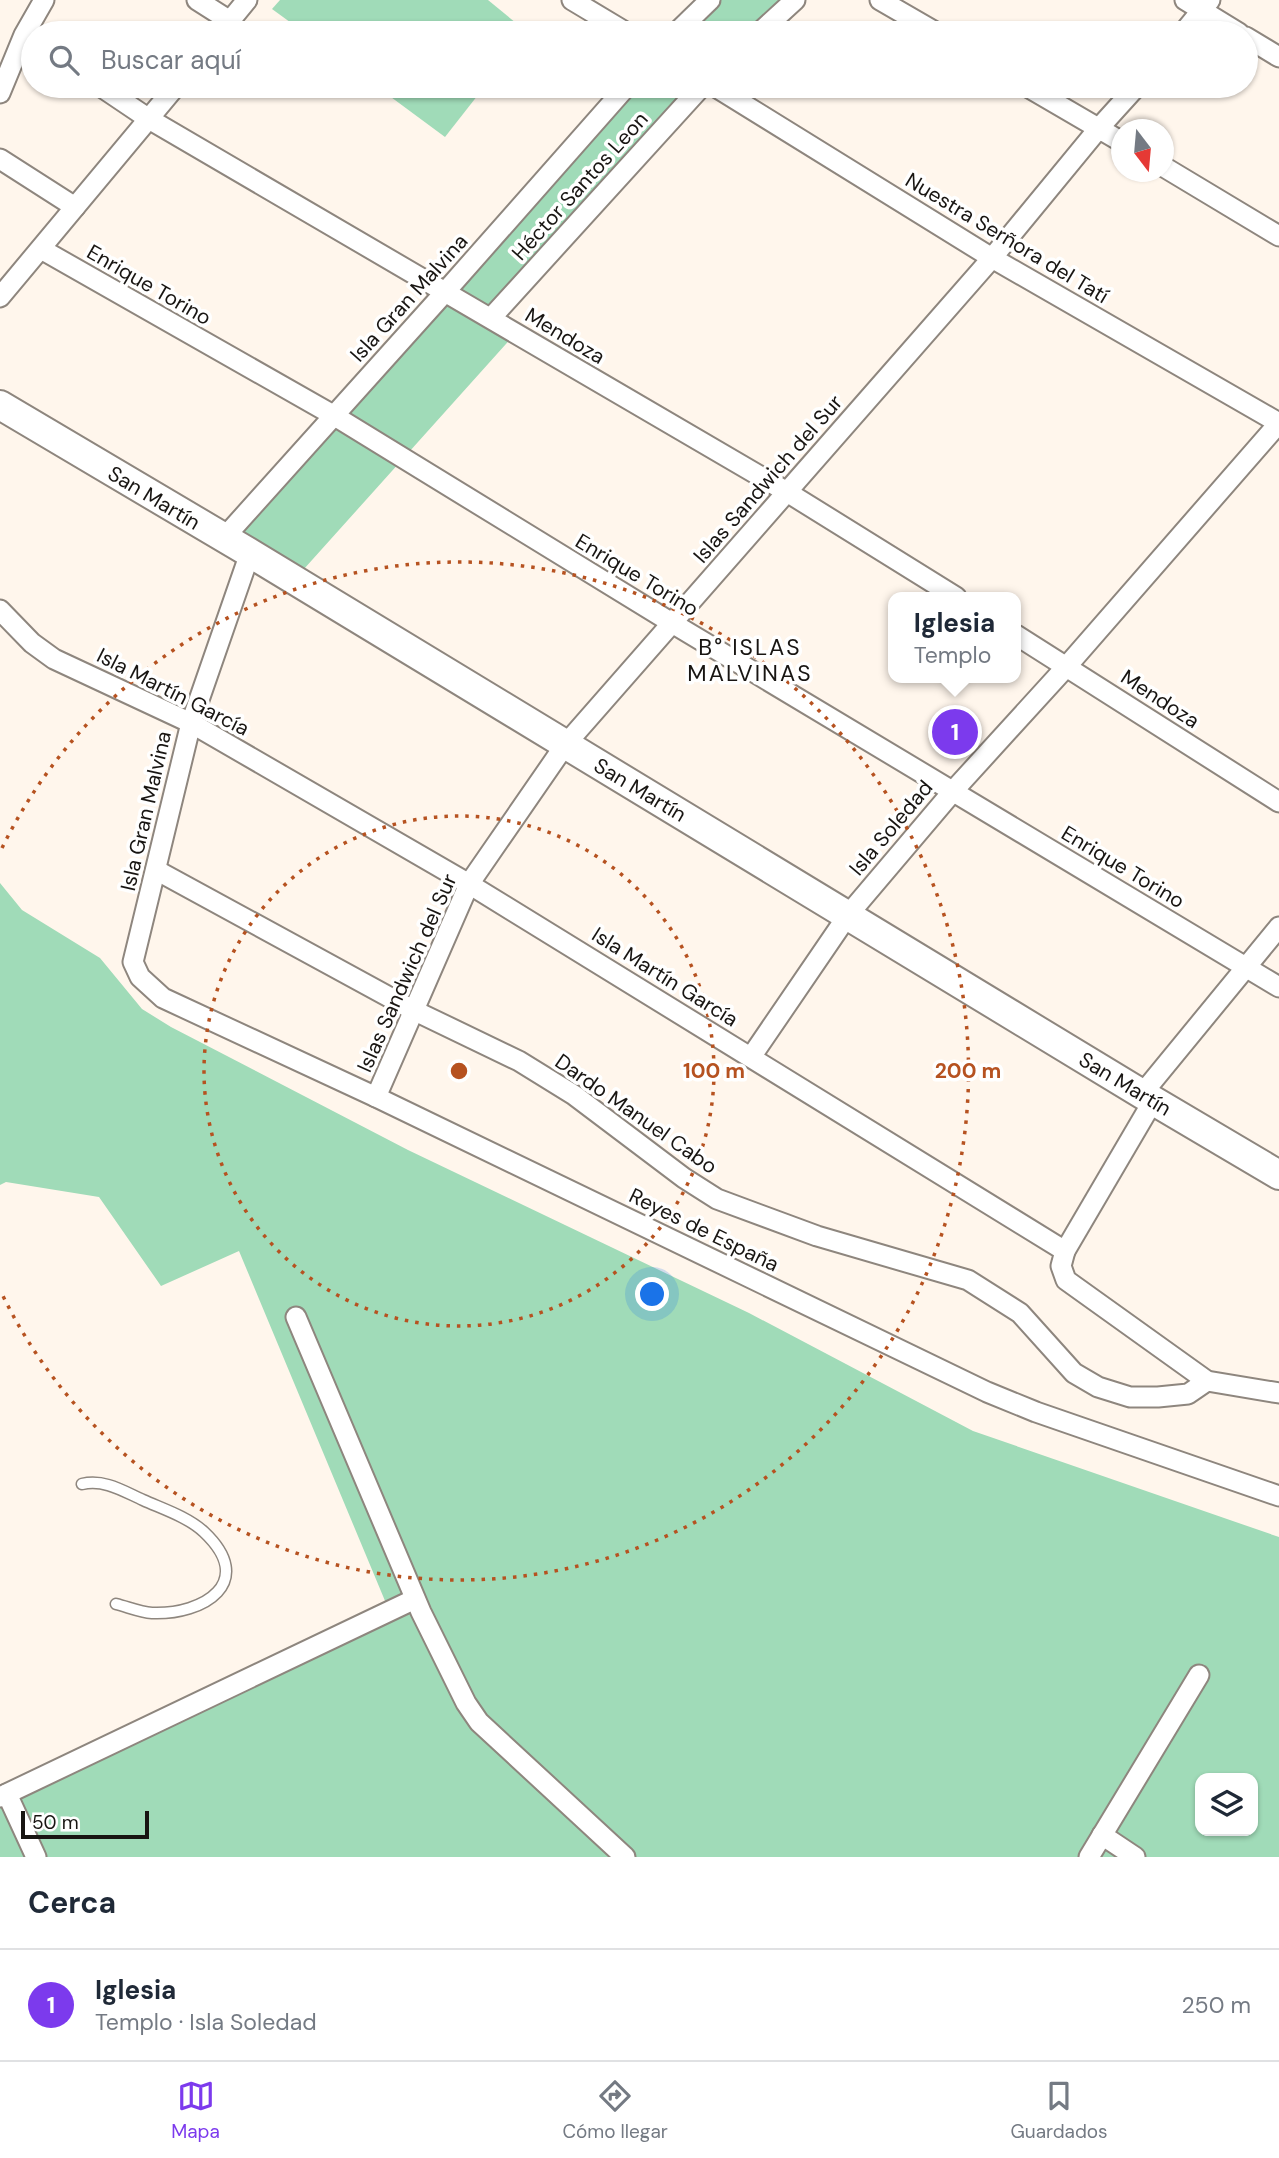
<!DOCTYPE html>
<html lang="es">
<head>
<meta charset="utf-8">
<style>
	body { margin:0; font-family:"DM Sans",sans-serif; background:#f6f6f7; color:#1f2937 }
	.controls { position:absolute; right:21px; bottom:21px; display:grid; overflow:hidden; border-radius:14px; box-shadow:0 2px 5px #0004 }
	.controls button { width:63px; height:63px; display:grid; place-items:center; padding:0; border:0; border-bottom:2px solid #e0e1e3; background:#fff; color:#1f2937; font:35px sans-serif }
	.compass { position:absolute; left:1111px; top:119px; width:63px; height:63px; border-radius:50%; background:#fff; box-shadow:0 2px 5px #0004; rotate:164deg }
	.scale { position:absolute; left:21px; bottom:18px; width:128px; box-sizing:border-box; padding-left:7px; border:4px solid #181512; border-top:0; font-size:19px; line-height:24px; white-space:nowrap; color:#181512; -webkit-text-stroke:5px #fff; paint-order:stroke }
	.you { position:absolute; left:653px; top:1295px; width:24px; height:24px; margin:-18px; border:5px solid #fff; border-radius:50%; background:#1a73e8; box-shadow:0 0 0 10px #1a73e833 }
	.badge { display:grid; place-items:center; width:46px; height:46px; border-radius:50%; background:#7c3aed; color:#fff; font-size:23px; font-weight:700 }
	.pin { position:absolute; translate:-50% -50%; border:4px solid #fff; box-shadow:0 2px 7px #0006 }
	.popup { position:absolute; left:888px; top:592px; width:133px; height:91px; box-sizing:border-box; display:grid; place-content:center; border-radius:14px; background:#fff; filter:drop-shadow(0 2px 5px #0005); font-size:23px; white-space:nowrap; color:#747a83 }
	.popup b { font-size:26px; color:#1f2937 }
	.popup::after { content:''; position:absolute; left:50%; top:100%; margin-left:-14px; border:14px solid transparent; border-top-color:#fff }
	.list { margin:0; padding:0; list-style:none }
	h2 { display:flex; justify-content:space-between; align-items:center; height:91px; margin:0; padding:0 28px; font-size:30px }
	h2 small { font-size:23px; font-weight:400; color:#747a83 }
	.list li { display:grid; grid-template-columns:46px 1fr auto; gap:21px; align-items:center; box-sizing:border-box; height:112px; padding:0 28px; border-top:2px solid #e0e1e3 }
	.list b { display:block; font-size:26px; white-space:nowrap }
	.list p { margin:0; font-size:23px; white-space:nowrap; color:#747a83 }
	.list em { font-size:23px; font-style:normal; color:#747a83 }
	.icon { flex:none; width:38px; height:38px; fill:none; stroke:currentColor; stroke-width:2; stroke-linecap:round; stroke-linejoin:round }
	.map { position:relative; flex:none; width:1279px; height:1857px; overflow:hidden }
	.search { position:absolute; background:#fff; box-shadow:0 2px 5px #0004; left:21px; right:21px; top:21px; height:77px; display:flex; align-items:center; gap:18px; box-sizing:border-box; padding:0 24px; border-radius:38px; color:#747a83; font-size:26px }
	.sheet { height:203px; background:#fff }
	nav { display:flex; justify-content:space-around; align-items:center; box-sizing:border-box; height:98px; border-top:2px solid #e0e1e3; background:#fff; font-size:19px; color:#747a83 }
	nav a { display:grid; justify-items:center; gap:4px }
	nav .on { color:#7c3aed }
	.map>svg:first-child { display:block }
	.green { fill:#a0dbb8; fill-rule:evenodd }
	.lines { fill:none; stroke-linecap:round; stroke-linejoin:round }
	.lane-casing { stroke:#8e867e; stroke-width:13 }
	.street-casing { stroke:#8e867e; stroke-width:23 }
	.secondary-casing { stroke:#8e867e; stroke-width:32 }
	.lane { stroke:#fff; stroke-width:10 }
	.street { stroke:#fff; stroke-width:19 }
	.secondary { stroke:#fff; stroke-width:28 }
	.ring { fill:none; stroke:#b65220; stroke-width:3.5; stroke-dasharray:3.5 7 }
	.labels { text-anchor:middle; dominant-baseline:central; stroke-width:7; stroke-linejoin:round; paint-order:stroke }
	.street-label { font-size:21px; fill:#181512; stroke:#fff }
	.neighbourhood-label { font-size:23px; letter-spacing:2px; fill:#181512; stroke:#fff }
	.centre { fill:#b65220; stroke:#fff; stroke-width:3.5 }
	.ring-label { font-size:21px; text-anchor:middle; font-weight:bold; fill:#b65220; stroke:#fff; stroke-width:7; stroke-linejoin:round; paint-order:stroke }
</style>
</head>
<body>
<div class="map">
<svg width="1279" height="1857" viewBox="0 0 1279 1857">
	<rect width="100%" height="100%" fill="#fff6ec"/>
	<!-- green -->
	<g class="green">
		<path d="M280,0H488L527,32L305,33L272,9Z"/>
		<path d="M711,0H793L757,33H677Z"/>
		<path d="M376,86H485L445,137Z"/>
		<path d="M628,86H701L489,318L515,334L295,579L224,538Z"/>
		<path d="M0,883L22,910L100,958L142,1009L171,1027L408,1150L749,1313L973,1431L1279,1537V1857H0V1786L388,1608L239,1251L161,1286L99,1197L6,1182L0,1185ZM1200,1778H1253V1831H1200Z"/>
	</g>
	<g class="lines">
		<defs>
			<path id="lane" d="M82,1484C105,1479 123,1491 143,1500C163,1509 188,1517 204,1532C257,1582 204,1615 152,1613C140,1612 128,1607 116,1604"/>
			<g id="street">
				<path d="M197,0L230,21"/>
				<path d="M572,0L627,33"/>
				<path d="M880,0L937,33"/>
				<path d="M1185,0L1239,33"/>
				<path d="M220,33L247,0"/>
				<path d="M676,33L710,0"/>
				<path d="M759,33L795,0"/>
				<path d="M1183,33L1210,0"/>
				<path d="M1246,37L1279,57"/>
				<path d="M100,86L149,119L787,492L956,597"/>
				<path d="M714,86L992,258L1279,423"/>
				<path d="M1026,86L1122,142"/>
				<path d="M0,93L24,35L44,0"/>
				<path d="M0,159L75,207"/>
				<path d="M1164,167L1279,236"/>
				<path d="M41,249L333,415L672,623L1279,987"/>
				<path d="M0,297L176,86"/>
				<path d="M491,318L702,86"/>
				<path d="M223,539L446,291L627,86"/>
				<path d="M250,553L191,723L133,962L140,977L163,998L376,1097L987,1392L1036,1412L1279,1496"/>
				<path d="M0,610L32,643L54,659L191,723L469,884L1065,1251L1061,1266L1066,1280L1207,1381L1279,1393"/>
				<path d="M1016,635L1279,802"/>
				<path d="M156,870L413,1010L519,1061L574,1095L684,1178L717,1199L817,1236L968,1280L1020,1313L1074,1373L1098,1387L1130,1397H1158L1188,1394L1207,1381"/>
				<path d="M751,1057L848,915L954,790L1067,666L1279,423"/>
				<path d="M1142,1094L1279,927"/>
				<path d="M376,1097L469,884L565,745L992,258L1099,128L1137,86"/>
				<path d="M1065,1251L1153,1101"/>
				<path d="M296,1317L421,1612L466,1703L479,1722L625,1857"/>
				<path d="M7,1794L36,1857"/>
				<path d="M0,1797L415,1599"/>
				<path d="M1102,1835L1135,1857"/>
				<path d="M1089,1857L1199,1675"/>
			</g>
			<path id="secondary" d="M0,405L250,553L1142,1094L1279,1175"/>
		</defs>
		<!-- lane casing -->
		<use href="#lane" class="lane-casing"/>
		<!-- street casing -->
		<use href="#street" class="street-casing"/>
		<!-- secondary casing -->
		<use href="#secondary" class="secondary-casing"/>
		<!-- lane -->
		<use href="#lane" class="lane"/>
		<!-- street -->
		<use href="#street" class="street"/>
		<!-- secondary -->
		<use href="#secondary" class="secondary"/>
	</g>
	<!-- distance rings -->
	<g class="ring">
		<circle cx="459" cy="1071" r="255"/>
		<path d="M2 848A509 509 0 1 1 2 1294"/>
	</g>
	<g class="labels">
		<!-- street labels -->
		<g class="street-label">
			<text transform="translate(580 186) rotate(-48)">Héctor Santos Leon</text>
			<text transform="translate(1007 238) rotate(31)">Nuestra Serñora del Tatí</text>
			<text transform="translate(149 285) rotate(30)">Enrique Torino</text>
			<text transform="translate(409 298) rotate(-48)">Isla Gran Malvina</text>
			<text transform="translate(565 336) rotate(31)">Mendoza</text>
			<text transform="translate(768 479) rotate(-49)">Islas Sandwich del Sur</text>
			<text transform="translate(154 498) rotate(31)">San Martín</text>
			<text transform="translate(637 575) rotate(31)">Enrique Torino</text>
			<text transform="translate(173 692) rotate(27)">Isla Martín García</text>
			<text transform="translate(1160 699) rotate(33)">Mendoza</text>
			<text transform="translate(640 790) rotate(31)">San Martín</text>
			<text transform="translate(146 811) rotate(-77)">Isla Gran Malvina</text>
			<text transform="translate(891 828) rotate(-50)">Isla Soledad</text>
			<text transform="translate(1123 867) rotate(31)">Enrique Torino</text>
			<text transform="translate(407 973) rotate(-66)">Islas Sandwich del Sur</text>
			<text transform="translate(665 977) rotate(32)">Isla Martín García</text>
			<text transform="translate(1125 1084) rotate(31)">San Martín</text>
			<text transform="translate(636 1114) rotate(35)">Dardo Manuel Cabo</text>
			<text transform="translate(704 1230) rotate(26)">Reyes de España</text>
		</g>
		<!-- neighbourhood labels -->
		<g class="neighbourhood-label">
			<text x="750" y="647">B° ISLAS<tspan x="750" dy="26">MALVINAS</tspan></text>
		</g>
	</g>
	<circle cx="459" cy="1071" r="10" class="centre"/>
	<g class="ring-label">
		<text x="714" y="1078">100 m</text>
		<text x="968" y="1078">200 m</text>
	</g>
</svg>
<div class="controls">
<button><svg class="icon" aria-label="layers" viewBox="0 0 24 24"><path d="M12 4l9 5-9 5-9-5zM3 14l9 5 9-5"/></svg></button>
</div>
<svg class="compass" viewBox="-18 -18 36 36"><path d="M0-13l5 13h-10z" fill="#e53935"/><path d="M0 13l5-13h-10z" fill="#747a83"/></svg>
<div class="scale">50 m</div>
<div class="you"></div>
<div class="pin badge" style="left:955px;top:732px">1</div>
<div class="popup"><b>Iglesia</b>Templo</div>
<div class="search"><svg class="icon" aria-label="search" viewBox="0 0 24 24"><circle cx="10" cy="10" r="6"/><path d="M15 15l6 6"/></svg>Buscar aquí</div>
</div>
<section class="sheet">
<h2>Cerca<small></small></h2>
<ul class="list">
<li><span class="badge">1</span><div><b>Iglesia</b><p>Templo · Isla Soledad</p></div><em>250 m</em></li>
</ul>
</section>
<nav>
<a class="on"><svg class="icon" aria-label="map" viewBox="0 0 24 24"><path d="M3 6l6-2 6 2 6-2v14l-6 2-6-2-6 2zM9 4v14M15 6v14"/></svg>Mapa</a>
<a><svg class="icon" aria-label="directions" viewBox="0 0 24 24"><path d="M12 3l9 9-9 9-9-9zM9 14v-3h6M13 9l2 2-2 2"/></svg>Cómo llegar</a>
<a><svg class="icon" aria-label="saved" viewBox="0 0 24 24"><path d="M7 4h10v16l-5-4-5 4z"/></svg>Guardados</a>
</nav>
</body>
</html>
